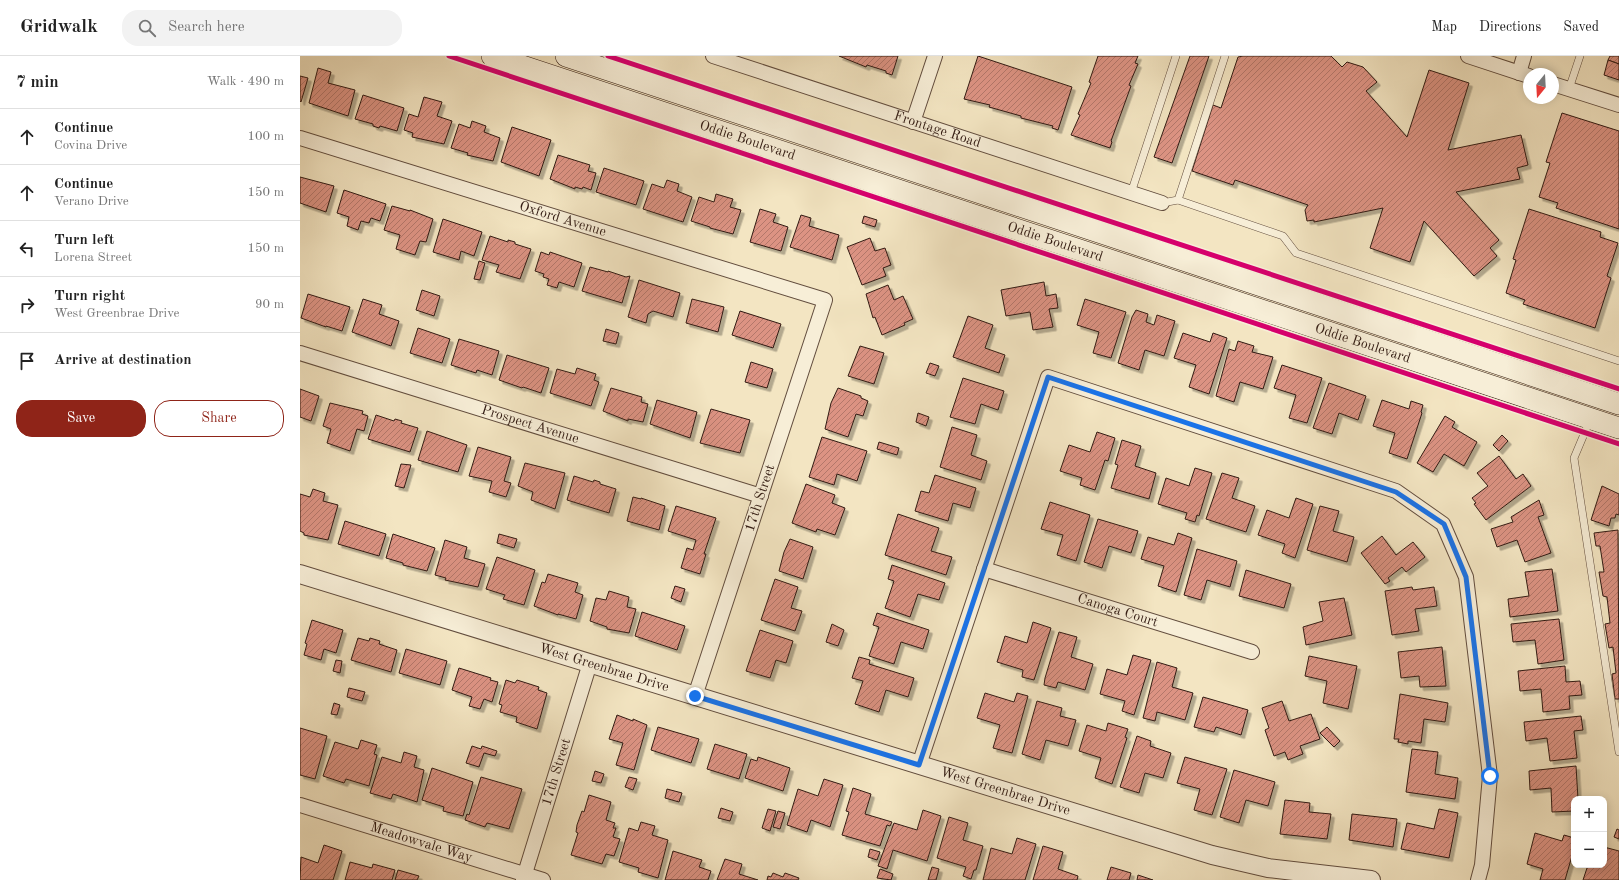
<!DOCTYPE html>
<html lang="en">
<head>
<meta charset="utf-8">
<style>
	body { margin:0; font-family:"Old Standard TT",serif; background:#f2f2f2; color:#222 }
	.controls { position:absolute; right:12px; bottom:12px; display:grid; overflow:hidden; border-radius:8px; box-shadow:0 2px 10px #0003 }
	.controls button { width:36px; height:36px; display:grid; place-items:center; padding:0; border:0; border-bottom:1px solid #e0e0e0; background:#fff; color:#222; font:20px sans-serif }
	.compass { position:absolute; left:1223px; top:12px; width:36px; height:36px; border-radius:50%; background:#fff; box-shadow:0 2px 10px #0003; rotate:198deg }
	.stop { position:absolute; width:12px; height:12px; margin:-9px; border:3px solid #1a73e8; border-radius:50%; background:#fff }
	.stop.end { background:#1a73e8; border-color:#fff; box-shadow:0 1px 4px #0008 }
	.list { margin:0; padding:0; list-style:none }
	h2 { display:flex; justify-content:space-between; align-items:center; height:52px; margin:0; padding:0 16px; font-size:17px }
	h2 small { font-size:13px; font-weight:400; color:#767676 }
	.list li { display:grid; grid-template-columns:26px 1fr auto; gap:12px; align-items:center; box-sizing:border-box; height:56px; padding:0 16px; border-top:1px solid #e0e0e0 }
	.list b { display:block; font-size:15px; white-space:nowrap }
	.list p { margin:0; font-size:13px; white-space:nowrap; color:#767676 }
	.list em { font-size:13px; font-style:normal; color:#767676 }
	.actions { display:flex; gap:8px; padding:12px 16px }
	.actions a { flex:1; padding:9px 0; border:1px solid #8f2418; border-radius:16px; text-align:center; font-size:14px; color:#8f2418 }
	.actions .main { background:#8f2418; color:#fff }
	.icon { flex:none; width:22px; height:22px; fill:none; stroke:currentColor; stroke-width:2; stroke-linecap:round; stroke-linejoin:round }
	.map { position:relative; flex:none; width:1319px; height:824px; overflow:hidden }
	header { display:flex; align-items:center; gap:24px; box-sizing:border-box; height:56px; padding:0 20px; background:#fff; border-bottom:1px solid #e0e0e0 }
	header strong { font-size:19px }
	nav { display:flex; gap:22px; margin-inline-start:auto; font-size:14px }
	.search { width:280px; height:36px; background:#f2f2f2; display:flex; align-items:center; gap:10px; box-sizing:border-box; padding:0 14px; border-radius:16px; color:#767676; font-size:15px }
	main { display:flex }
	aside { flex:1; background:#fff }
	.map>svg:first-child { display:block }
	.building { fill:url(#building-hatch); stroke:#311a12; filter:url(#shadow) }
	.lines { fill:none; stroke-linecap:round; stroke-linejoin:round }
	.service-casing { stroke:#624d3e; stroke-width:8 }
	.minor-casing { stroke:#624d3e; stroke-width:16 }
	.tertiary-casing { stroke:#624d3e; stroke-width:20 }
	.secondary-casing { stroke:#311a12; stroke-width:22 }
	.service { stroke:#f7eed7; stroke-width:7 }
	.minor { stroke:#f7eed7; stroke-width:14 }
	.tertiary { stroke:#f7eed7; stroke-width:18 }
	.secondary { stroke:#f7eed7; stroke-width:21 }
	.cycleway-casing { stroke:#f7eed7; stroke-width:8 }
	.cycleway { stroke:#d6006c; stroke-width:5 }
	.route { stroke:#1a73e8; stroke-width:5 }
	.labels { text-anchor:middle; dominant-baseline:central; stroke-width:3; stroke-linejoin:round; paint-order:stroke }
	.street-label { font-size:14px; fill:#311a12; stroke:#f7eed7 }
</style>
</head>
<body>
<header>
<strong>Gridwalk</strong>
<div class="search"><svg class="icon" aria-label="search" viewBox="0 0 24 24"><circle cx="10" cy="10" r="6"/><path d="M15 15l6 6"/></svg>Search here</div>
<nav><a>Map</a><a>Directions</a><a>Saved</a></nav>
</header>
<main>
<aside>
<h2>7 min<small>Walk · 490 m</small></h2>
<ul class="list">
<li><svg class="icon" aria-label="ahead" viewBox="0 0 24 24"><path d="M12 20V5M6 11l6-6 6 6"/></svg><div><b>Continue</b><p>Covina Drive</p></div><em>100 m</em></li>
<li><svg class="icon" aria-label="ahead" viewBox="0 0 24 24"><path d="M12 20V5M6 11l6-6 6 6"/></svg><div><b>Continue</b><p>Verano Drive</p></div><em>150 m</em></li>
<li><svg class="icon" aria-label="left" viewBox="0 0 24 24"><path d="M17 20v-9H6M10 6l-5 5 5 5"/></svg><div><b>Turn left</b><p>Lorena Street</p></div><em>150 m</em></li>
<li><svg class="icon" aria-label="right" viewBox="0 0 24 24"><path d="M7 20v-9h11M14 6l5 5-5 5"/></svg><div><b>Turn right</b><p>West Greenbrae Drive</p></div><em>90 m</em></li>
<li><svg class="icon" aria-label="arrive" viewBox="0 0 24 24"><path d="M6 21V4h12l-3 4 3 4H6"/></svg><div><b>Arrive at destination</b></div></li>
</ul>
<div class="actions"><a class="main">Save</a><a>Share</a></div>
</aside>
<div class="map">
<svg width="1319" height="824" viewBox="0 0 1319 824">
	<defs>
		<pattern id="building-hatch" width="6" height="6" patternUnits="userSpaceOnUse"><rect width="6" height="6" fill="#dc9383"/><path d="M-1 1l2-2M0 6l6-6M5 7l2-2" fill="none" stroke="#b3776a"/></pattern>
		<filter id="shadow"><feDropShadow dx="3.5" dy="3.5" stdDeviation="0" flood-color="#0004"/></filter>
	</defs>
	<rect width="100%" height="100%" fill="#f3e5c2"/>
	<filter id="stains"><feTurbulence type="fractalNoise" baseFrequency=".005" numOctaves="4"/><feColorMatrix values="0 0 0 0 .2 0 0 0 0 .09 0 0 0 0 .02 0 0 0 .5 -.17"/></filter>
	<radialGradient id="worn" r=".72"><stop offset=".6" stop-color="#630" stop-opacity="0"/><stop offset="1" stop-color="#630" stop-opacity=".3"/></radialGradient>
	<!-- building -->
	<g class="building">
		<path d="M539,0H598L592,19L586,17V15L567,9L566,11Z"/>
		<path d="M678,0L772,31L758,74L752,72L753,70L721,62V60L689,51L690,49L664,43Z"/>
		<path d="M798,0H838L835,7L838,8L829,29L831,30L811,85L812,86L810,92L771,79L780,59L778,58L791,27L789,26Z"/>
		<path d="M890,0H909L872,107L854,101Z"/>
		<path d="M943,0H1031L1042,11L1047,6L1063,11L1077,26L1066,35L1107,81L1129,14L1169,27L1148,94L1221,79L1228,109L1217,112L1220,123L1156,136L1199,184L1190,192L1197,200L1174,220L1124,165L1110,206L1070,192L1083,152L1014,166V164L1007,165L1005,154L1008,149L935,124L933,129L892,115L913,49L921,52L938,1Z"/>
		<path d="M1310,0H1319V8L1308,4Z"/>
		<path d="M1308,4L1319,8V24L1304,19Z"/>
		<path d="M18,12L31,16L28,27L55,34L48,60L9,47Z"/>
		<path d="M0,20L8,22L1,46L0,45Z"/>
		<path d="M63,39L104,52L97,75L80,70L79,72L73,70V68L55,63Z"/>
		<path d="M124,41L142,46L137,60L152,65L144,88L112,81L113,77L104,74L109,58L118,61Z"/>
		<path d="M1262,57L1319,75V173L1256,152L1258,147L1239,141L1250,107L1246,106Z"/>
		<path d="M172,65L186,70L184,76L200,82L193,105L167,99L168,97L151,92L159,68L170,72Z"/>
		<path d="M212,71L251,84L239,120L201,106Z"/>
		<path d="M258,99L290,109L288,115L296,117L291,134L283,131L282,133L275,131V133L250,123Z"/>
		<path d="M304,112L344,125L336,149L296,136Z"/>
		<path d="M0,121L34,130L26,156L0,147Z"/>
		<path d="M367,124L379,128L377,135L392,141L383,166L343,153L352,128L364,132Z"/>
		<path d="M44,134L86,148L80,165L71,162L69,167L61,165L58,174L47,170L49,161L37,157Z"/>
		<path d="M416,138L433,143L430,151L441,154L433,178L410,172V171L391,165L399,141L414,146Z"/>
		<path d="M92,150L110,155V154L133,163L126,186L120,185L115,199L96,193L100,179L84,174Z"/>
		<path d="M460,153L476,158L473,166L488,171L481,195L450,186Z"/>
		<path d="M1229,153L1301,176L1300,181L1318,187L1307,220L1311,222L1295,272L1223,248L1225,244L1206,237L1216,204L1213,203Z"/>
		<path d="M501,159L511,162L509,170L539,179L532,204L490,191Z"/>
		<path d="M564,160L577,164L575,171L562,167Z"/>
		<path d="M143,163L182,176L174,200L161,195L159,204L133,196Z"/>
		<path d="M190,180L208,186V184L215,186V188L231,193L220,223L196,216L199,209L182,204Z"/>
		<path d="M570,182L575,195L585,192L591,209L583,212L586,220L562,229L547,191Z"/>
		<path d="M241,196L249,199L250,196L282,207L274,231L259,226L257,232L247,229L249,223L243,221L244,218L235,215Z"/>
		<path d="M179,205L185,207L180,224L174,223Z"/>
		<path d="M290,211L308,216V215L326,221L330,220L322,247L282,235Z"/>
		<path d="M339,224L380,237L373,261L353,255L348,258L346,267L328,261Z"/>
		<path d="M744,226L746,240L756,238L758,252L749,253L753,271L733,274L730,256L706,260L701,234Z"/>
		<path d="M588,229L594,244L603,240L613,263L604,267L605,269L582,279L575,261L573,262L566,238Z"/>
		<path d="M122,234L140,240L134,260L116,254Z"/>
		<path d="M8,238L50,251L42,275L26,270V271L1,262Z"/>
		<path d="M63,243L82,249L79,258L99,265L91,290L52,276Z"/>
		<path d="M392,243L424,251L418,276L386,267Z"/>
		<path d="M785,243L826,256L811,302L793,297L799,276L777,269Z"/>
		<path d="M836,254L848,258L846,266L854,269L857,259L875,265L864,300L845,294L839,314L818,307L832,261Z"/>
		<path d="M440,255L481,268L473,292L432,279Z"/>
		<path d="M668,260L693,269L685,292L705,299L699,317L653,301Z"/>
		<path d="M118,272L150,283L142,307L110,297Z"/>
		<path d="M306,273L319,277L316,288L303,285Z"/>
		<path d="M883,277L910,286L913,277L927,282L909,338L889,331L896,309L874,302Z"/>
		<path d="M159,283L199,295L192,319L177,314L176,317L151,309Z"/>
		<path d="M938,285L954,290L952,296L973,301L963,333L940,326L934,346L916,340L929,293L935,295Z"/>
		<path d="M560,290L584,297L574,328L548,320Z"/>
		<path d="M207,299L249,312L241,337L223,331L222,332L199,324Z"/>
		<path d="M451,306L473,313L467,332L445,326Z"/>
		<path d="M630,307L639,310L635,320L626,317Z"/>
		<path d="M982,309L1022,322L1007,367L989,362L996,339L974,332Z"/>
		<path d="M277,312L296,318L294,324L299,326L291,350L250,337L257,313L275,318Z"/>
		<path d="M663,322L704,335L698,354L681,348L675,368L650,361Z"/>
		<path d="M1029,327L1066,340L1058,364L1039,357L1032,378L1013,372Z"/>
		<path d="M311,332L342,341L341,346L348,348L343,366L328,363V365L303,355Z"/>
		<path d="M538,332L561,340V342L568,345L563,360L556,358L548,381L525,373L531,347Z"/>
		<path d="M0,333L19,340L11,365L0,361Z"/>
		<path d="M357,344L397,356L390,382L350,368Z"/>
		<path d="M1082,344L1109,353L1111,345L1123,349L1121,356L1122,357L1107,403L1089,397L1095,377L1073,370Z"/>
		<path d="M30,347L63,355L62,358L68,360L64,375L57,373L50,395L27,387L31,373L23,370Z"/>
		<path d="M411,353L450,364L440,397L400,387Z"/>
		<path d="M618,357L629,361L626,370L616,366Z"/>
		<path d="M76,359L94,365L95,363L102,365L101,367L118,372L110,396L68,383Z"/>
		<path d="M1145,360L1155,366L1152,371L1177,386L1164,410L1144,398L1133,416L1117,407Z"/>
		<path d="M652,371L677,379L671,399L687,405L681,424L640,411Z"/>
		<path d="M127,375L167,389L158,416L118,404Z"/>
		<path d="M797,376L815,382L808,405L805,404L795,434L780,429L782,422L760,415L769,389L790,396Z"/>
		<path d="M1202,379L1208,385L1199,395L1193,389Z"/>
		<path d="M522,381L567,395L557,425L537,418L534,429L509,421Z"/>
		<path d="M822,384L841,390L835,410L856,417L849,443L811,432L818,409L815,408Z"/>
		<path d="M579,386L599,392L597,399L577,393Z"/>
		<path d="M178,391L211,401L204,425L211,427L206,441L189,436L192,425L169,420Z"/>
		<path d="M1199,400L1216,423L1223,418L1231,430L1186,464L1174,448L1176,447L1172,442L1188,430L1177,417Z"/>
		<path d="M225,407L265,417L255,453L231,444L233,436L218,430Z"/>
		<path d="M101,408L111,409L104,432L95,430Z"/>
		<path d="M895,412L912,417L899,460L897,459L895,466L885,463L887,457L858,448L866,422L889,430Z"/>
		<path d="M922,417L939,422L932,442L955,450L946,476L906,463Z"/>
		<path d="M635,419L676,432L670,452L653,447L648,465L615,455L621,435L629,437Z"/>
		<path d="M274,420L293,426L294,424L300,426V428L316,433L309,457L267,444Z"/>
		<path d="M506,428L535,439L532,447L545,452L535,479L517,473L516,476L492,467Z"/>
		<path d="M1302,430L1319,438V459L1316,458L1315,462H1311L1309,470L1291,464Z"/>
		<path d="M13,433L25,437L23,445L38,449L28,484L4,479V477L0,475V438L10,441Z"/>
		<path d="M333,441L341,443V442L365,450L359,474L327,465Z"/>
		<path d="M996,442L1013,448L995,502L982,497L985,488L958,479L967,454L989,462Z"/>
		<path d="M1239,444L1244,459L1238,461L1251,497L1225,506L1217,484L1197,491L1191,473L1213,466L1211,461Z"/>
		<path d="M750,446L790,459L776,505L757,499L763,479L741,473Z"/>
		<path d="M376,450L416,462L404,498H406L400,518L381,512L387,492L393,494L396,484L368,475Z"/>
		<path d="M1020,450L1039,455L1033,475L1054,481L1047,506L1007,494Z"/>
		<path d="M598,458L639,472L631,495L652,501L646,519L585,499Z"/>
		<path d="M798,463L838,475L831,497L809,490L802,512L784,506Z"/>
		<path d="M45,465L86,478L79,500L38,488Z"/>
		<path d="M1318,474L1319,643H1315L1312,618L1316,617L1313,591L1309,592L1305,568L1310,567L1307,541L1303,540L1299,516H1304L1300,490H1296L1294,477Z"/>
		<path d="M878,477L892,482L876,536L858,530L864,510L841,503L848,481L874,489Z"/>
		<path d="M93,478L135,492L127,515L103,509V507L86,502Z"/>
		<path d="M199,478L217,483L214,492L197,487Z"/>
		<path d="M1082,480L1096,499L1113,486L1125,501L1106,516L1102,511L1088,522L1090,525L1085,528L1061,497Z"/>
		<path d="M490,483L513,491L503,523L479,515L484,496Z"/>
		<path d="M145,484L167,491L164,502L185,508L178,531L145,524L146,522L135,519Z"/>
		<path d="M897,493L937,505L930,531L907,524L901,544L884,539Z"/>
		<path d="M197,501L235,514L224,549L203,543L205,539L186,533Z"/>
		<path d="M592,509L645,527L639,544L618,538L610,561L585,552L594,525L588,523Z"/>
		<path d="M1252,513L1258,555L1210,561L1208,543L1229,540L1225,516Z"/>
		<path d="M946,514L991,528L984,552L939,540Z"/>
		<path d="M248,518L278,527L275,536L283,539L276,563L258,558V559L234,550L242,526L245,527Z"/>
		<path d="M475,523L498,531L491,552L502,555L495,575L461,564Z"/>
		<path d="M375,530L385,533L381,546L371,542Z"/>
		<path d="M1112,531L1113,534L1134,531L1137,550L1115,553L1119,575L1092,579L1085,535Z"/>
		<path d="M309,535L329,541L327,551L336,553L329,577L307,573V571L290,565L296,542L306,544Z"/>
		<path d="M1044,542L1052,579L1006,589L1003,571L1023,565L1019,546Z"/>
		<path d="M342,556L385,570L377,594L335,580Z"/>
		<path d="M577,557L629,574L623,593L601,586L594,608L569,600L579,571L573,569Z"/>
		<path d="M1259,563L1264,604L1238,608L1235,584L1213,586L1211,568Z"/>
		<path d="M12,564L43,574L36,597L24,593L21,604L4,599L7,588L5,587Z"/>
		<path d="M733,566L751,572L734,624L722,621L723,614L697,606L705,580L727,587Z"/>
		<path d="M532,568L544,574L538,590L526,586Z"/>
		<path d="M460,574L493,585L486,607L476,604L470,622L446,615Z"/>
		<path d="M759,576L777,581L771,601L793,608L785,634L758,626L756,632L744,629L745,622Z"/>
		<path d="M58,582L69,585L70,582L80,585L79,588L97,594L91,616L51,604Z"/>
		<path d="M1142,591L1146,630L1120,631L1119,620L1101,622L1098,596Z"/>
		<path d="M106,593L147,605L140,629L99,617Z"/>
		<path d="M833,599L851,604L834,659L822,655L825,645L800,638L807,613L827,619Z"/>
		<path d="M1009,600L1057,610L1048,653L1023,647L1027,625L1005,620Z"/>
		<path d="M559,601L570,604L569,608L614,622L608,641L586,634L579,656L555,648L563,625L552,622Z"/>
		<path d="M36,604L42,605L40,617L33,615Z"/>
		<path d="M857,606L877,612L872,631L893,637L885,664L857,656L855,665L843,662Z"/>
		<path d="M1265,610L1266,626L1280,625L1282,639L1269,640L1270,653L1243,656L1241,633L1220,635L1218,615Z"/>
		<path d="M159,612L191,622L190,624L198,626L192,646L184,643L180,653L169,650L172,641L152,634Z"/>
		<path d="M206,624L215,627L217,624L239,631L238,634L247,637L237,673L216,666L217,661L200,656L202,649L199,648Z"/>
		<path d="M49,632L65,636L62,645L47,641Z"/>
		<path d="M685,637L714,646L717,637L728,640L712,697L693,692L700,669L677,662Z"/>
		<path d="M1100,638L1148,647L1145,666L1124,663L1121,687L1108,685V688L1098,686L1099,683H1094Z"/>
		<path d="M903,641L948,654L941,679L916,671L914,676L894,671Z"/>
		<path d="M737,645L762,652L760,660L776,664L768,690L746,684L740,704L722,698Z"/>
		<path d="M982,645L989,665L1011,658L1020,683L1000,690L1003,698L988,704L985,696L974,700L965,674L969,672L962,652Z"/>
		<path d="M34,647L40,649L37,659L31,658Z"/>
		<path d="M317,659L333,665V663L347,669L334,714L316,709L323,687L309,683Z"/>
		<path d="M1281,660L1283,674L1274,675L1277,702L1250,705L1247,682L1226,685L1224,666Z"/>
		<path d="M808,667L828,673L825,681L827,682L812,728L795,722L801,702L779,695L787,669L806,675Z"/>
		<path d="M358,671L399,683L391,707L351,694Z"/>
		<path d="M1027,671L1040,685L1034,691L1020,677Z"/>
		<path d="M0,672L27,680L15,723L0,719Z"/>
		<path d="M837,680L851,685L850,690L871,697L863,722L845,717L839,737L820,731Z"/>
		<path d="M61,684L77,689L74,698L77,699L69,730L46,723L44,727L23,720L35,686L58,693Z"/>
		<path d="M415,688L447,698L439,723L407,713Z"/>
		<path d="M172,690L181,693L182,690L197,695L195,700L184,697L179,711L166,707Z"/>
		<path d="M1112,693L1138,696L1135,718L1158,722L1155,743L1106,736Z"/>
		<path d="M104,696L117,700L114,711L124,714L117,746L93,738L91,743L70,737L82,701L101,707Z"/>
		<path d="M458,701L490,712L483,735L445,722L451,703L457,705Z"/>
		<path d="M885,701L927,713L912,759L894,754L900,733L877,727Z"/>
		<path d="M1276,710L1278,743H1274V755L1252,756L1251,732L1230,734L1229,715Z"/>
		<path d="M132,712L173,726L163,760L143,755L144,751L122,744Z"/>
		<path d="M934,714L975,726L968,750L946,744L939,767L920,761Z"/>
		<path d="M295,715L304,718L301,727L292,725Z"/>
		<path d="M181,721L222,733L209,773L187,767L185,771L165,764L167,758L169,759Z"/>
		<path d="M329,721L337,723L333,734L325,731Z"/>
		<path d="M524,723L543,729L530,771L511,764L507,776L487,769L498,733L518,740Z"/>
		<path d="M553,732L571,738L565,758L592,766L590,770L587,769L580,790L542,779L549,756L546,755Z"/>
		<path d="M367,733L382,737L379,746L365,742Z"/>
		<path d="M289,739L311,746L306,764L315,767L313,772H316L313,781L320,783L314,800L306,798L302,808L271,799L278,777L276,776L277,769L282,755L284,756Z"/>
		<path d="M985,744L1010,747L1009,756L1031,758L1027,783L980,778Z"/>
		<path d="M421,752L433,756L430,765L418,762Z"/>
		<path d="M468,753L476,755L470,775L462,772Z"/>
		<path d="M1139,753L1158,757L1149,802L1101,793L1107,767L1134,773Z"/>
		<path d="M623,754L641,760L627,805L593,794L587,813L578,810L594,767L617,774Z"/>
		<path d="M478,755L485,757L480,773L473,771Z"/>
		<path d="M1052,758L1097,763L1093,791L1049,784Z"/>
		<path d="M649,761L668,767L663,784L683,790L676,814H674L671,823L663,820L666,811L637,802Z"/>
		<path d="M341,766L355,770L352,779L368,784L358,822L338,816L339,812L319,806L329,772L338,775Z"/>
		<path d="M1317,773L1319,774V783L1314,781Z"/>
		<path d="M1235,777L1262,785L1264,779L1274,782V793L1265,824H1240L1243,813L1227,808Z"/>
		<path d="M717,782L736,788L725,824H683L691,792L712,798Z"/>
		<path d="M24,789L42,795L33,824H0L1,801L18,807Z"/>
		<path d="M743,790L763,796L758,813L778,820L777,824H733Z"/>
		<path d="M1304,791L1319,795V824H1283L1288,809H1304Z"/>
		<path d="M570,793L580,796L577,804L568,801Z"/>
		<path d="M373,795L402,804L399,811L411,815L408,824H365Z"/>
		<path d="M425,803L442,808L439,818L458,824H417Z"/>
		<path d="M50,806L72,812L73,808L95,814L92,824H45Z"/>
		<path d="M632,811L639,813L636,824H628Z"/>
		<path d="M811,811L831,817L829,824H807Z"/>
		<path d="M580,813L593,818L591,824L577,822Z"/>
		<path d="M98,814L119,820L117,824H95Z"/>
		<path d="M473,817L483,821L485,817L499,822L498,824H467L468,820L471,821Z"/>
		<path d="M838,819L853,824H837Z"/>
	</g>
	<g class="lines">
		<defs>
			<g id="service">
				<path d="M1269,33L1280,0"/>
				<path d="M831,137L876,0"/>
				<path d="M878,144L925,0"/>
				<path d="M862,147L878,144L983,180L996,197L1319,305"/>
				<path d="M1290,364L1274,402L1319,696"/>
			</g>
			<g id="minor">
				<path id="s1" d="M413,0L862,147"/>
				<path d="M1168,0L1229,20"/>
				<path d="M1219,17L1224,0"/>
				<path d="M1253,28L1319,49"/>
				<path d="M613,66L635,0"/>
				<path id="s2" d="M0,82L525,244L395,640"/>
				<path id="s3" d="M0,297L461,440"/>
				<path id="s4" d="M684,513L952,596"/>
				<path d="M619,709L748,321L1096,435L1143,468L1166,521L1190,720L1182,809L1178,824"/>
				<path id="s5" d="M0,749L243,824"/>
				<path id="s6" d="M223,824L290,607"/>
			</g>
			<g id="tertiary">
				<path id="s7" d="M0,518L912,799L968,812L1071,824"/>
			</g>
			<g id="secondary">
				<path id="s8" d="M192,0L1319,372"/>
				<path d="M266,0L1319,348"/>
			</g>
		</defs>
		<!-- service casing -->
		<use href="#service" class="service-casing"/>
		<!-- minor casing -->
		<use href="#minor" class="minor-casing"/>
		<!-- tertiary casing -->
		<use href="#tertiary" class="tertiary-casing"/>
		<!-- secondary casing -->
		<use href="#secondary" class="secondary-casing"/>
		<!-- service -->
		<use href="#service" class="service"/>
		<!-- minor -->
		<use href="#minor" class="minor"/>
		<!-- tertiary -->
		<use href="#tertiary" class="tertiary"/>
		<!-- secondary -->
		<use href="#secondary" class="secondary"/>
		<defs>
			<g id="cycleway">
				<path d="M149,0L1319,388"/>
				<path d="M308,0L1319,333"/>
			</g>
		</defs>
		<!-- cycleway casing -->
		<use href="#cycleway" class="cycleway-casing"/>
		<!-- cycleway -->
		<use href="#cycleway" class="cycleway"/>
	</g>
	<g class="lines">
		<!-- route -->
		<path class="route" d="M395,640L619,709L748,321L1096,436L1144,468L1166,521L1190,720"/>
	</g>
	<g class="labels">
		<!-- street labels -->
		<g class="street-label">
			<text stroke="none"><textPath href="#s1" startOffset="236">Frontage Road</textPath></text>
			<text stroke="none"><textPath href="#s8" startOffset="269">Oddie Boulevard</textPath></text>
			<text stroke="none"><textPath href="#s2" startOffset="275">Oxford Avenue</textPath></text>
			<text stroke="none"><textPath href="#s8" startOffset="593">Oddie Boulevard</textPath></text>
			<text stroke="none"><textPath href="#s8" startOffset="917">Oddie Boulevard</textPath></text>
			<text stroke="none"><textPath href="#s3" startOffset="241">Prospect Avenue</textPath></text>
			<text transform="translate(460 442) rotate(-72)">17th Street</text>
			<text stroke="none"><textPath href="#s4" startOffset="140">Canoga Court</textPath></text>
			<text stroke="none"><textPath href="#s7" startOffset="318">West Greenbrae Drive</textPath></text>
			<text stroke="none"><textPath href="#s6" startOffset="113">17th Street</textPath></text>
			<text stroke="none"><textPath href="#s7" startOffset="738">West Greenbrae Drive</textPath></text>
			<text stroke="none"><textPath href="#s5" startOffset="127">Meadowvale Way</textPath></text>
		</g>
	</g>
	<rect width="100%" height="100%" filter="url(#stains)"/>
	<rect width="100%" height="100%" fill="url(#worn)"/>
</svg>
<div class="controls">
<button>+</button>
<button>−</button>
</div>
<svg class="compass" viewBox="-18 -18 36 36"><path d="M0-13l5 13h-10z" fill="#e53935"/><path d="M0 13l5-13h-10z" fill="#767676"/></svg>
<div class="stop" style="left:1190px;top:720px"></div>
<div class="stop end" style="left:395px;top:640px"></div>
</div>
</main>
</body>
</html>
